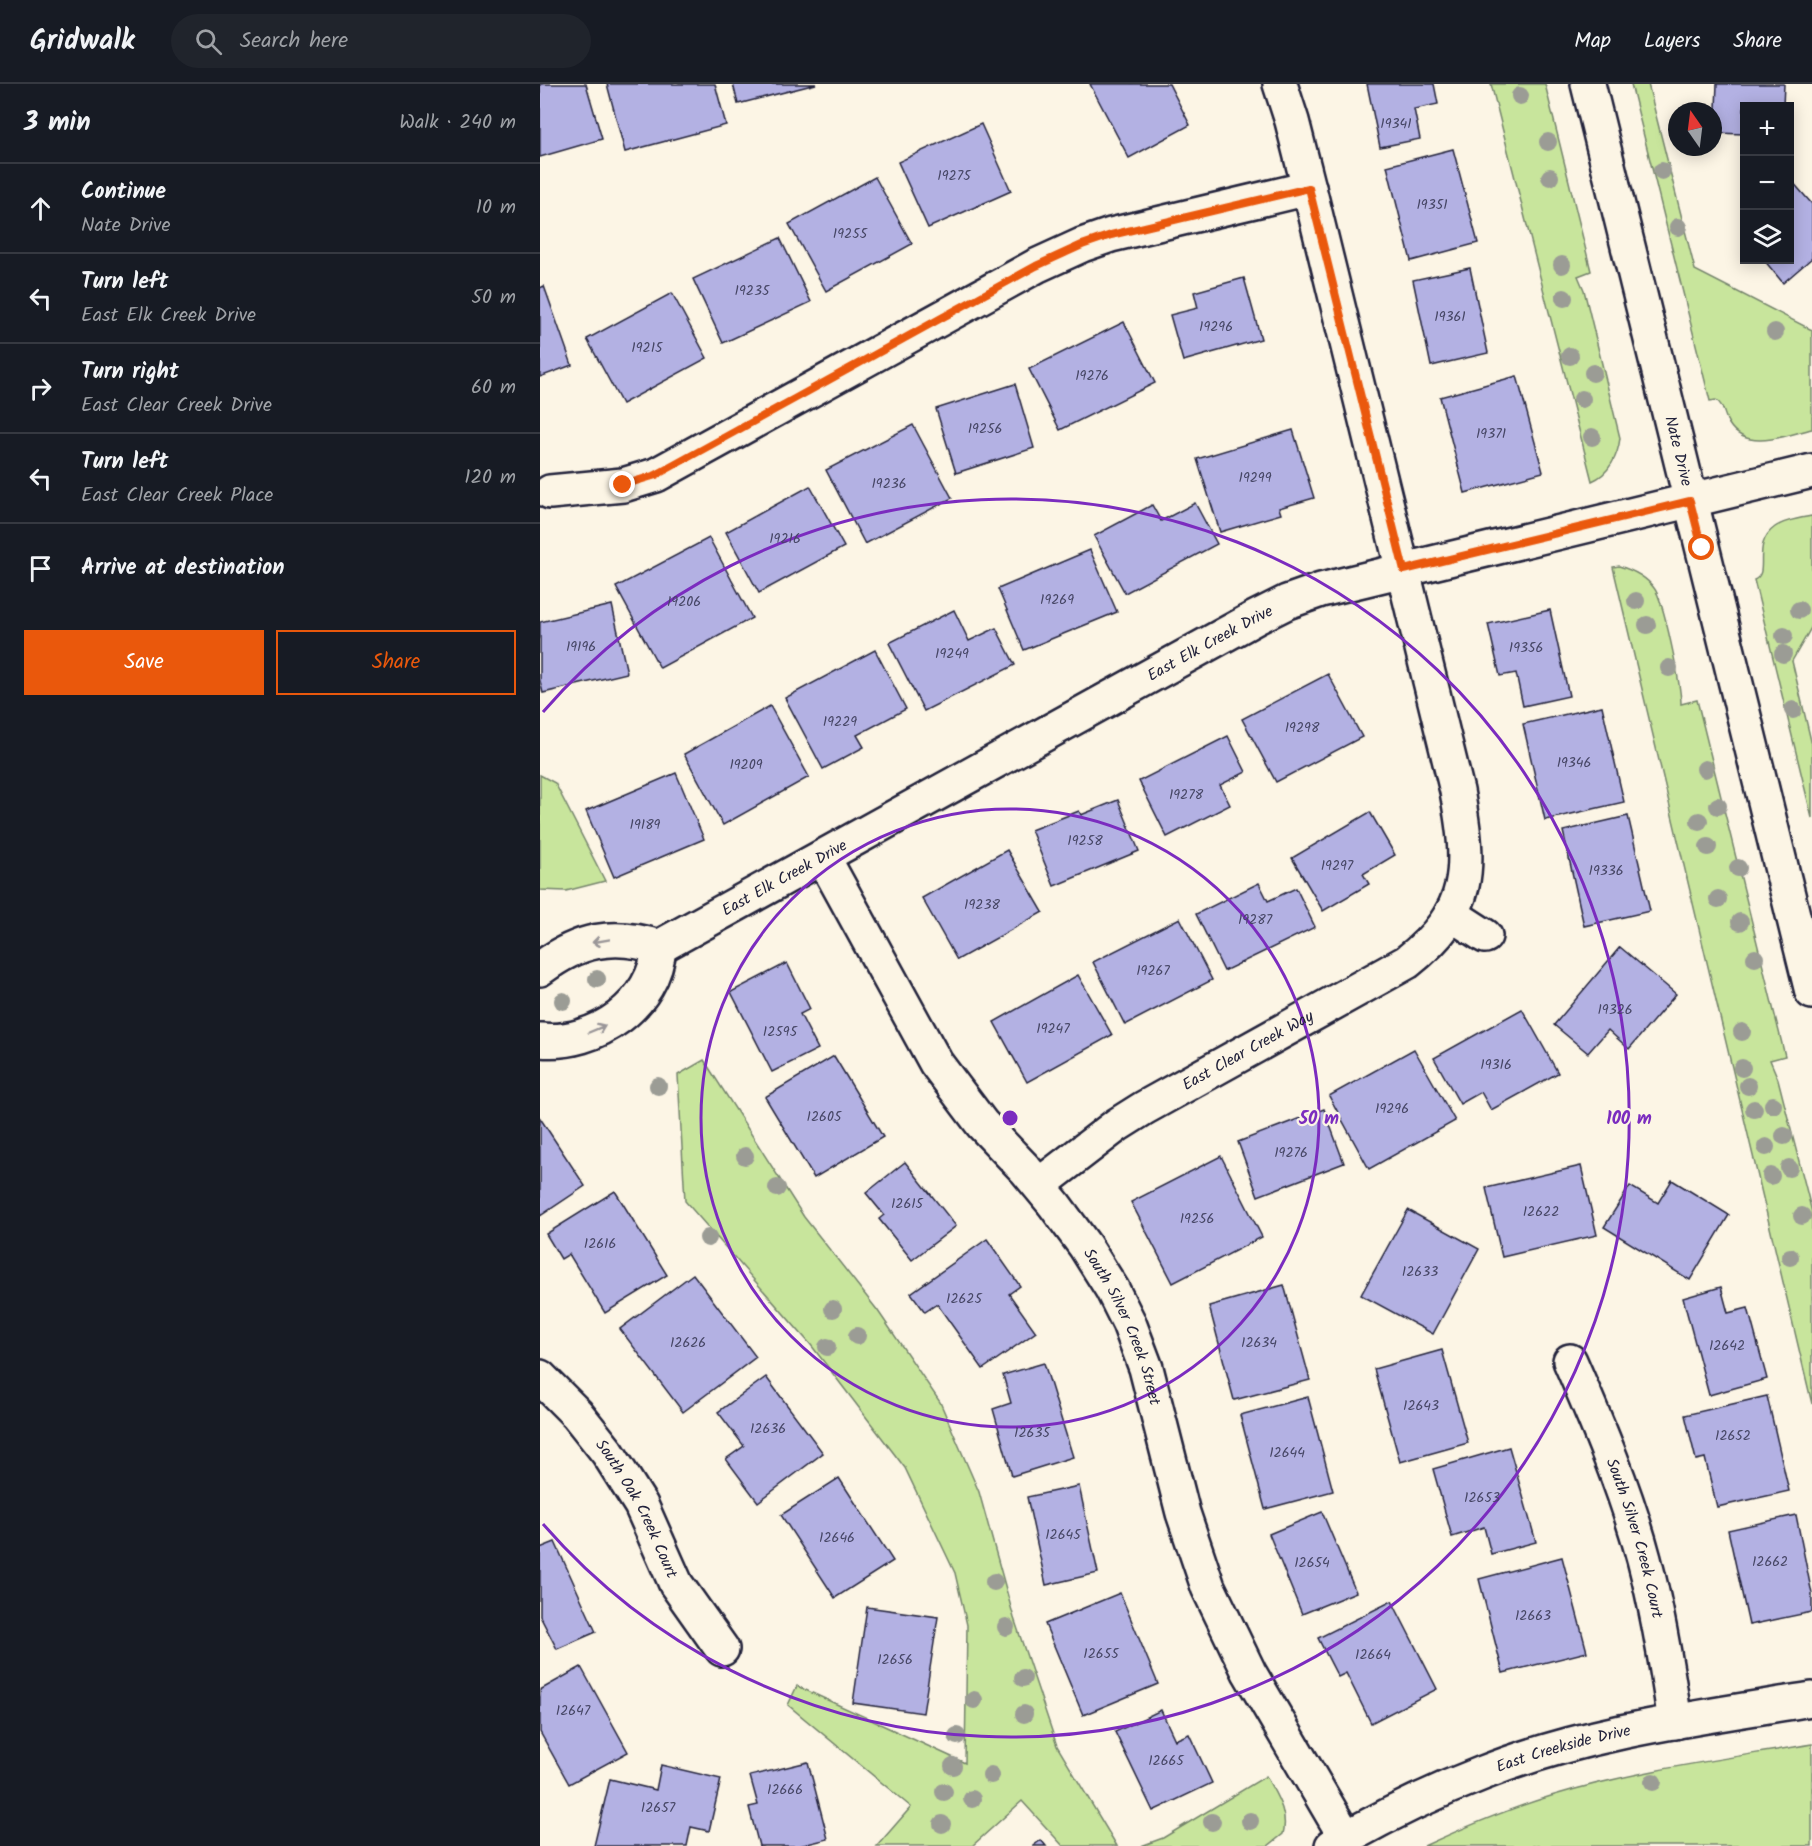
<!DOCTYPE html>
<html lang="en">
<head>
<meta charset="utf-8">
<style>
	body { margin:0; font-family:Kalam,sans-serif; background:#20242c; color:#f1f3f6 }
	.controls { position:absolute; right:18px; top:18px; display:grid; overflow:hidden; border-radius:0px; box-shadow:0 3px 15px #0003 }
	.controls button { width:54px; height:54px; display:grid; place-items:center; padding:0; border:0; border-bottom:2px solid #363941; background:#171b24; color:#f1f3f6; font:30px sans-serif }
	.compass { position:absolute; left:1128px; top:18px; width:54px; height:54px; border-radius:50%; background:#171b24; box-shadow:0 3px 15px #0003; rotate:346deg }
	.stop { position:absolute; width:18px; height:18px; margin:-14px; border:4px solid #ea580c; border-radius:50%; background:#fff }
	.stop.end { background:#ea580c; border-color:#fff; box-shadow:0 2px 6px #0008 }
	.list { margin:0; padding:0; list-style:none }
	h2 { display:flex; justify-content:space-between; align-items:center; height:78px; margin:0; padding:0 24px; font-size:26px }
	h2 small { font-size:20px; font-weight:400; color:#9ea1a6 }
	.list li { display:grid; grid-template-columns:39px 1fr auto; gap:18px; align-items:center; box-sizing:border-box; height:90px; padding:0 24px; border-top:2px solid #363941 }
	.list b { display:block; font-size:22px; white-space:nowrap }
	.list p { margin:0; font-size:20px; white-space:nowrap; color:#9ea1a6 }
	.list em { font-size:20px; font-style:normal; color:#9ea1a6 }
	.actions { display:flex; gap:12px; padding:18px 24px }
	.actions a { flex:1; padding:14px 0; border:2px solid #ea580c; border-radius:0px; text-align:center; font-size:21px; color:#ea580c }
	.actions .main { background:#ea580c; color:#fff }
	.icon { flex:none; width:33px; height:33px; fill:none; stroke:currentColor; stroke-width:2; stroke-linecap:round; stroke-linejoin:round }
	.map { position:relative; flex:none; width:1272px; height:1762px; overflow:hidden }
	header { display:flex; align-items:center; gap:36px; box-sizing:border-box; height:84px; padding:0 30px; background:#171b24; border-bottom:2px solid #363941 }
	header strong { font-size:28px }
	nav { display:flex; gap:33px; margin-inline-start:auto; font-size:21px }
	.search { width:420px; height:54px; background:#20242c; display:flex; align-items:center; gap:15px; box-sizing:border-box; padding:0 21px; border-radius:33px; color:#9ea1a6; font-size:22px }
	main { display:flex }
	aside { flex:1; background:#171b24 }
	.map>svg:first-child { display:block }
	.green { fill:#c8e59c; stroke:#75846c; stroke-width:1.5 }
	.building { fill:#b3b1e3; stroke:#22223b; stroke-width:1.5 }
	.lines { fill:none; stroke-linecap:round; stroke-linejoin:round }
	.street-casing { stroke:#22223b; stroke-width:38 }
	.secondary-casing { stroke:#22223b; stroke-width:38 }
	.street { stroke:#fcf5e5; stroke-width:33 }
	.secondary { stroke:#fcf5e5; stroke-width:33 }
	.tree { fill:#9b9c95 }
	.oneway { stroke:#9a9698 }
	.route { stroke:#ea580c; stroke-width:8 }
	.ring { fill:none; stroke:#7b2cbf; stroke-width:3 }
	.labels { text-anchor:middle; dominant-baseline:central; stroke-width:4.5; stroke-linejoin:round; paint-order:stroke }
	.number-label { font-size:14px; fill:#464665 }
	.street-label { font-size:16px; fill:#22223b; stroke:#fcf5e5 }
	.centre { fill:#7b2cbf; stroke:#fcf5e5; stroke-width:3 }
	.ring-label { font-size:18px; text-anchor:middle; font-weight:bold; fill:#7b2cbf; stroke:#fcf5e5; stroke-width:4.5; stroke-linejoin:round; paint-order:stroke }
</style>
</head>
<body>
<header>
<strong>Gridwalk</strong>
<div class="search"><svg class="icon" aria-label="search" viewBox="0 0 24 24"><circle cx="10" cy="10" r="6"/><path d="M15 15l6 6"/></svg>Search here</div>
<nav><a>Map</a><a>Layers</a><a>Share</a></nav>
</header>
<main>
<aside>
<h2>3 min<small>Walk · 240 m</small></h2>
<ul class="list">
<li><svg class="icon" aria-label="ahead" viewBox="0 0 24 24"><path d="M12 20V5M6 11l6-6 6 6"/></svg><div><b>Continue</b><p>Nate Drive</p></div><em>10 m</em></li>
<li><svg class="icon" aria-label="left" viewBox="0 0 24 24"><path d="M17 20v-9H6M10 6l-5 5 5 5"/></svg><div><b>Turn left</b><p>East Elk Creek Drive</p></div><em>50 m</em></li>
<li><svg class="icon" aria-label="right" viewBox="0 0 24 24"><path d="M7 20v-9h11M14 6l5 5-5 5"/></svg><div><b>Turn right</b><p>East Clear Creek Drive</p></div><em>60 m</em></li>
<li><svg class="icon" aria-label="left" viewBox="0 0 24 24"><path d="M17 20v-9H6M10 6l-5 5 5 5"/></svg><div><b>Turn left</b><p>East Clear Creek Place</p></div><em>120 m</em></li>
<li><svg class="icon" aria-label="arrive" viewBox="0 0 24 24"><path d="M6 21V4h12l-3 4 3 4H6"/></svg><div><b>Arrive at destination</b></div></li>
</ul>
<div class="actions"><a class="main">Save</a><a>Share</a></div>
</aside>
<div class="map">
<svg width="1272" height="1762" viewBox="0 0 1272 1762">
	<rect width="100%" height="100%" fill="#fcf5e5"/>
	<filter id="ink" filterUnits="userSpaceOnUse"><feTurbulence type="fractalNoise" baseFrequency=".0167" numOctaves="2"/><feDisplacementMap in="SourceGraphic" scale="12" xChannelSelector="R" yChannelSelector="G"/><feConvolveMatrix kernelMatrix="1 2 1 2 8 2 1 2 1" color-interpolation-filters="sRGB"/></filter>
	<g filter="url(#ink)">
		<!-- green -->
		<g class="green">
			<path d="M951,0H1005L1051,187L1038,192L1044,206L1080,354C1078,372 1069,390 1052,397Z"/>
			<path d="M1091,0H1108L1155,186L1272,246V345C1246,351 1207,369 1189,340C1183,331 1185,322 1176,316L1170,317Z"/>
			<path d="M1272,432V542L1252,577L1272,661V734L1214,496C1231,489 1210,461 1235,443C1245,436 1261,434 1272,432Z"/>
			<path d="M1079,482C1092,486 1106,493 1114,504C1124,516 1141,603 1141,620L1157,616L1245,972L1230,976L1238,995L1272,1128V1320L1073,483Z"/>
			<path d="M0,691L15,699L65,797L26,807L0,806Z"/>
			<path d="M164,976L264,1133L338,1227L400,1318L439,1408L474,1534L517,1662L577,1762H523L482,1717L432,1762H337L371,1723L248,1621L257,1602L425,1679L427,1541L415,1489L365,1384L271,1261L145,1117L138,991Z"/>
			<path d="M1272,1660V1762H884C925,1743 968,1725 1011,1712C1096,1686 1185,1675 1272,1660Z"/>
			<path d="M726,1692C735,1710 749,1728 743,1750L728,1762H601L623,1754Z"/>
		</g>
		<!-- building -->
		<g class="building">
			<path d="M0,0H46L62,55L0,73Z"/>
			<path d="M67,0H175L186,41L85,68Z"/>
			<path d="M193,0H276L198,20Z"/>
			<path d="M550,0H629L650,41L589,74Z"/>
			<path d="M827,0H894L898,20L874,25L880,55L840,63Z"/>
			<path d="M1177,0H1244L1243,22H1204V50L1175,49Z"/>
			<path d="M441,40L471,107L388,144L358,78Z"/>
			<path d="M913,65L938,159L871,177L847,82Z"/>
			<path d="M335,93L372,160L286,207L249,140Z"/>
			<path d="M1251,96L1272,120V174L1243,199L1224,176H1250V98Z"/>
			<path d="M240,154L271,218L183,259L153,195Z"/>
			<path d="M930,184L948,269L891,282L873,196Z"/>
			<path d="M704,194L721,255L643,277L630,231L658,224L654,208Z"/>
			<path d="M4,202L32,281L0,293V204Z"/>
			<path d="M132,209L167,274L82,320L47,255Z"/>
			<path d="M584,238L615,299L520,346L489,285Z"/>
			<path d="M977,292L1003,388L925,409L900,313Z"/>
			<path d="M475,300L494,364L416,389L396,325Z"/>
			<path d="M373,341L412,414L325,460L286,386Z"/>
			<path d="M753,346L774,414L739,424L741,430L680,448L657,375Z"/>
			<path d="M270,402L304,463L219,509L186,448Z"/>
			<path d="M655,419L677,460L585,509L554,452L612,421L621,437Z"/>
			<path d="M169,454L212,534L120,584L76,503Z"/>
			<path d="M550,466L577,528L484,566L458,505Z"/>
			<path d="M72,521L87,589L3,609L0,597V538Z"/>
			<path d="M414,526L429,557L456,544L475,581L384,627L349,559Z"/>
			<path d="M1010,526L1029,612L983,622L976,589L960,592L948,540Z"/>
			<path d="M335,566L366,625L317,651L324,663L283,685L245,614Z"/>
			<path d="M788,590L822,653L736,698L702,635Z"/>
			<path d="M230,622L269,693L183,741L144,670Z"/>
			<path d="M1062,622L1084,718L1005,736L983,640Z"/>
			<path d="M688,652L706,688L680,701L690,721L627,753L599,697Z"/>
			<path d="M136,689L164,755L74,793L46,727Z"/>
			<path d="M578,716L599,767L514,802L491,746L539,727L541,731Z"/>
			<path d="M830,728L855,771L823,790L829,800L783,827L752,774Z"/>
			<path d="M1088,732L1110,827L1044,842L1023,747Z"/>
			<path d="M467,766L503,828L417,876L382,814Z"/>
			<path d="M719,799L728,817L756,804L775,843L684,887L656,830Z"/>
			<path d="M640,834L672,896L585,941L553,878Z"/>
			<path d="M1080,863L1136,910L1089,965L1068,946L1048,969L1014,941Z"/>
			<path d="M247,879L270,925L260,930L278,965L232,988L191,908Z"/>
			<path d="M538,891L572,951L487,998L454,938Z"/>
			<path d="M982,925L1018,989L951,1026L941,1008L920,1020L894,974Z"/>
			<path d="M874,965L915,1037L829,1085L789,1012Z"/>
			<path d="M294,972L343,1053L274,1094L225,1013Z"/>
			<path d="M784,1025L804,1079L718,1112L698,1058Z"/>
			<path d="M0,1034L45,1102L0,1132Z"/>
			<path d="M681,1072L722,1153L633,1199L591,1118Z"/>
			<path d="M365,1078L416,1142L372,1176L339,1135L344,1131L326,1109Z"/>
			<path d="M1041,1082L1057,1151L962,1173L946,1104Z"/>
			<path d="M1132,1096L1189,1131L1150,1196L1064,1143L1090,1102L1118,1119Z"/>
			<path d="M75,1107L127,1191L65,1229L29,1170L21,1175L6,1150Z"/>
			<path d="M868,1126L939,1165L893,1250L821,1211Z"/>
			<path d="M447,1155L480,1202L469,1210L496,1248L443,1285L397,1220L385,1228L371,1209Z"/>
			<path d="M153,1190L216,1273L143,1328L80,1245Z"/>
			<path d="M744,1201L770,1296L694,1316L669,1222Z"/>
			<path d="M1181,1203L1188,1229L1208,1224L1227,1295L1169,1311L1143,1214Z"/>
			<path d="M902,1266L928,1359L860,1378L834,1285Z"/>
			<path d="M504,1279L533,1373L472,1392L453,1325L471,1319L463,1291Z"/>
			<path d="M226,1293L283,1369L218,1418L186,1375L204,1362L178,1328Z"/>
			<path d="M1227,1312L1249,1407L1177,1423L1165,1374L1156,1376L1145,1331Z"/>
			<path d="M768,1313L793,1407L725,1425L700,1331Z"/>
			<path d="M969,1363L996,1458L951,1470L944,1443L912,1453L893,1385Z"/>
			<path d="M299,1394L353,1477L295,1514L241,1431Z"/>
			<path d="M539,1402L558,1489L506,1501L487,1413Z"/>
			<path d="M782,1428L816,1508L762,1530L729,1450Z"/>
			<path d="M1256,1431L1272,1510V1528L1209,1541L1188,1446Z"/>
			<path d="M15,1458L56,1548L17,1565L0,1532V1464Z"/>
			<path d="M1022,1473L1047,1568L963,1589L939,1495Z"/>
			<path d="M580,1509L618,1600L543,1631L505,1540Z"/>
			<path d="M852,1517L897,1605L831,1639L806,1589L798,1593L778,1554Z"/>
			<path d="M327,1523L398,1533L383,1629L313,1619Z"/>
			<path d="M41,1583L88,1668L29,1700L0,1648V1606Z"/>
			<path d="M621,1626L635,1656L649,1650L672,1699L613,1727L575,1648Z"/>
			<path d="M268,1678L288,1755L259,1762H219L209,1723L218,1721L210,1692Z"/>
			<path d="M121,1681L181,1695L169,1747L151,1743L147,1762H54L70,1695L116,1706Z"/>
			<path d="M501,1756L506,1762H493Z"/>
		</g>
		<g class="lines">
			<defs>
				<g id="street">
					<path d="M10,408L83,401L116,391L496,182L542,161L571,151L769,104"/>
					<path id="s1" d="M283,773L396,979L442,1040L485,1085L514,1120L545,1162L572,1205L589,1239L606,1284L643,1429L668,1503L709,1588L806,1754"/>
					<path d="M911,830L945,852"/>
					<path id="s2" d="M0,885C38,856 73,848 119,863L715,534L747,518L781,506L1272,387"/>
					<path d="M0,956C56,962 115,920 119,863"/>
					<path id="s3" d="M499,1101L577,1041L604,1024L867,878C933,826 931,784 917,707L769,104L752,37L740,0"/>
					<path id="s4" d="M1030,1277C1058,1341 1086,1407 1104,1475C1118,1528 1127,1583 1135,1638"/>
					<path id="s5" d="M0,1293L37,1330L68,1369L101,1421L136,1500L182,1565"/>
					<path id="s6" d="M792,1762C840,1734 891,1709 943,1689C1048,1647 1162,1633 1272,1615"/>
				</g>
				<g id="secondary">
					<path id="s7" d="M1048,0L1272,908"/>
				</g>
			</defs>
			<!-- street casing -->
			<use href="#street" class="street-casing"/>
			<!-- secondary casing -->
			<use href="#secondary" class="secondary-casing"/>
			<!-- street -->
			<use href="#street" class="street"/>
			<!-- secondary -->
			<use href="#secondary" class="secondary"/>
		</g>
		<!-- trees -->
		<g class="tree">
			<circle cx="980" cy="12" r="9"/>
			<circle cx="1008" cy="58" r="9"/>
			<circle cx="1122" cy="87" r="9"/>
			<circle cx="1010" cy="93" r="9"/>
			<circle cx="1138" cy="143" r="9"/>
			<circle cx="1022" cy="181" r="9"/>
			<circle cx="1024" cy="214" r="9"/>
			<circle cx="1235" cy="248" r="9"/>
			<circle cx="1030" cy="272" r="9"/>
			<circle cx="1053" cy="289" r="9"/>
			<circle cx="1042" cy="315" r="9"/>
			<circle cx="1052" cy="353" r="9"/>
			<circle cx="1096" cy="517" r="9"/>
			<circle cx="1259" cy="526" r="9"/>
			<circle cx="1107" cy="541" r="9"/>
			<circle cx="1244" cy="552" r="9"/>
			<circle cx="1243" cy="570" r="9"/>
			<circle cx="1129" cy="584" r="9"/>
			<circle cx="1253" cy="626" r="9"/>
			<circle cx="1165" cy="685" r="9"/>
			<circle cx="1178" cy="722" r="9"/>
			<circle cx="1159" cy="737" r="9"/>
			<circle cx="1168" cy="763" r="9"/>
			<circle cx="1198" cy="784" r="9"/>
			<circle cx="1178" cy="815" r="9"/>
			<circle cx="1200" cy="838" r="9"/>
			<circle cx="1215" cy="874" r="9"/>
			<circle cx="57" cy="895" r="9"/>
			<circle cx="23" cy="917" r="9"/>
			<circle cx="1202" cy="948" r="9"/>
			<circle cx="1202" cy="984" r="9"/>
			<circle cx="118" cy="1002" r="9"/>
			<circle cx="1208" cy="1002" r="9"/>
			<circle cx="1233" cy="1021" r="9"/>
			<circle cx="1214" cy="1025" r="9"/>
			<circle cx="1244" cy="1052" r="9"/>
			<circle cx="1226" cy="1063" r="9"/>
			<circle cx="205" cy="1072" r="9"/>
			<circle cx="1249" cy="1084" r="9"/>
			<circle cx="1231" cy="1092" r="9"/>
			<circle cx="237" cy="1104" r="9"/>
			<circle cx="1262" cy="1132" r="9"/>
			<circle cx="168" cy="1154" r="9"/>
			<circle cx="1250" cy="1173" r="9"/>
			<circle cx="293" cy="1225" r="9"/>
			<circle cx="317" cy="1252" r="9"/>
			<circle cx="287" cy="1263" r="9"/>
			<circle cx="454" cy="1498" r="9"/>
			<circle cx="466" cy="1543" r="9"/>
			<circle cx="483" cy="1594" r="9"/>
			<circle cx="434" cy="1616" r="9"/>
			<circle cx="484" cy="1630" r="9"/>
			<circle cx="417" cy="1652" r="9"/>
			<circle cx="413" cy="1682" r="9"/>
			<circle cx="451" cy="1691" r="9"/>
			<circle cx="1113" cy="1698" r="9"/>
			<circle cx="404" cy="1708" r="9"/>
			<circle cx="432" cy="1715" r="9"/>
			<circle cx="710" cy="1737" r="9"/>
			<circle cx="672" cy="1738" r="9"/>
			<circle cx="402" cy="1740" r="9"/>
		</g>
		<!-- one-way arrows -->
		<defs><path id="oneway-shaft" d="M-6 0H5M1.5-3L5.5 0L1.5 3" fill="none" stroke-width="1.6" stroke-linecap="round" stroke-linejoin="round" transform="scale(1.5)"/></defs>
		<g class="oneway">
			<use href="#oneway-shaft" transform="translate(61 857) rotate(170)"/>
			<use href="#oneway-shaft" transform="translate(57 945) rotate(-23)"/>
		</g>
	</g>
	<g class="lines" filter="url(#ink)">
		<!-- route -->
		<path class="route" d="M83,401L116,391L496,182L542,161L571,151L769,104L864,486L1150,417L1162,464"/>
	</g>
	<!-- distance rings -->
	<g class="ring">
		<circle cx="470" cy="1034" r="309"/>
		<path d="M3 628A619 619 0 1 1 3 1440"/>
	</g>
	<g class="labels">
		<!-- number labels -->
		<g class="number-label">
			<text x="856" y="40">19341</text>
			<text x="414" y="92">19275</text>
			<text x="892" y="121">19351</text>
			<text x="310" y="150">19255</text>
			<text x="212" y="207">19235</text>
			<text x="910" y="233">19361</text>
			<text x="676" y="243">19296</text>
			<text x="107" y="264">19215</text>
			<text x="552" y="292">19276</text>
			<text x="445" y="345">19256</text>
			<text x="951" y="350">19371</text>
			<text x="715" y="394">19299</text>
			<text x="349" y="400">19236</text>
			<text x="245" y="455">19216</text>
			<text x="517" y="516">19269</text>
			<text x="144" y="518">19206</text>
			<text x="41" y="563">19196</text>
			<text x="986" y="564">19356</text>
			<text x="412" y="570">19249</text>
			<text x="300" y="638">19229</text>
			<text x="762" y="644">19298</text>
			<text x="1034" y="679">19346</text>
			<text x="206" y="681">19209</text>
			<text x="646" y="711">19278</text>
			<text x="105" y="741">19189</text>
			<text x="545" y="757">19258</text>
			<text x="797" y="782">19297</text>
			<text x="1066" y="787">19336</text>
			<text x="442" y="821">19238</text>
			<text x="715" y="836">19287</text>
			<text x="613" y="887">19267</text>
			<text x="1075" y="926">19326</text>
			<text x="513" y="945">19247</text>
			<text x="240" y="948">12595</text>
			<text x="956" y="981">19316</text>
			<text x="852" y="1025">19296</text>
			<text x="284" y="1033">12605</text>
			<text x="751" y="1069">19276</text>
			<text x="367" y="1120">12615</text>
			<text x="1001" y="1128">12622</text>
			<text x="657" y="1135">19256</text>
			<text x="60" y="1160">12616</text>
			<text x="880" y="1188">12633</text>
			<text x="424" y="1215">12625</text>
			<text x="148" y="1259">12626</text>
			<text x="719" y="1259">12634</text>
			<text x="1187" y="1262">12642</text>
			<text x="881" y="1322">12643</text>
			<text x="228" y="1345">12636</text>
			<text x="492" y="1349">12635</text>
			<text x="1193" y="1352">12652</text>
			<text x="747" y="1369">12644</text>
			<text x="942" y="1414">12653</text>
			<text x="523" y="1451">12645</text>
			<text x="297" y="1454">12646</text>
			<text x="1230" y="1478">12662</text>
			<text x="772" y="1479">12654</text>
			<text x="993" y="1532">12663</text>
			<text x="561" y="1570">12655</text>
			<text x="833" y="1571">12664</text>
			<text x="355" y="1576">12656</text>
			<text x="33" y="1627">12647</text>
			<text x="626" y="1677">12665</text>
			<text x="245" y="1706">12666</text>
			<text x="118" y="1724">12657</text>
		</g>
		<!-- street labels -->
		<g class="street-label">
			<text stroke="none"><textPath href="#s7" startOffset="378">Nate Drive</textPath></text>
			<text stroke="none"><textPath href="#s2" startOffset="756">East Elk Creek Drive</textPath></text>
			<text stroke="none"><textPath href="#s2" startOffset="270">East Elk Creek Drive</textPath></text>
			<text stroke="none"><textPath href="#s3" startOffset="249">East Clear Creek Way</textPath></text>
			<text stroke="none"><textPath href="#s1" startOffset="561">South Silver Creek Street</textPath></text>
			<text stroke="none"><textPath href="#s5" startOffset="165">South Oak Creek Court</textPath></text>
			<text stroke="none"><textPath href="#s4" startOffset="189">South Silver Creek Court</textPath></text>
			<text stroke="none"><textPath href="#s6" startOffset="252">East Creekside Drive</textPath></text>
		</g>
	</g>
	<circle cx="470" cy="1034" r="9" class="centre"/>
	<g class="ring-label">
		<text x="779" y="1040">50 m</text>
		<text x="1089" y="1040">100 m</text>
	</g>
</svg>
<div class="controls">
<button>+</button>
<button>−</button>
<button><svg class="icon" aria-label="layers" viewBox="0 0 24 24"><path d="M12 4l9 5-9 5-9-5zM3 14l9 5 9-5"/></svg></button>
</div>
<svg class="compass" viewBox="-18 -18 36 36"><path d="M0-13l5 13h-10z" fill="#e53935"/><path d="M0 13l5-13h-10z" fill="#9ea1a6"/></svg>
<div class="stop" style="left:1162px;top:464px"></div>
<div class="stop end" style="left:83px;top:401px"></div>
</div>
</main>
</body>
</html>
